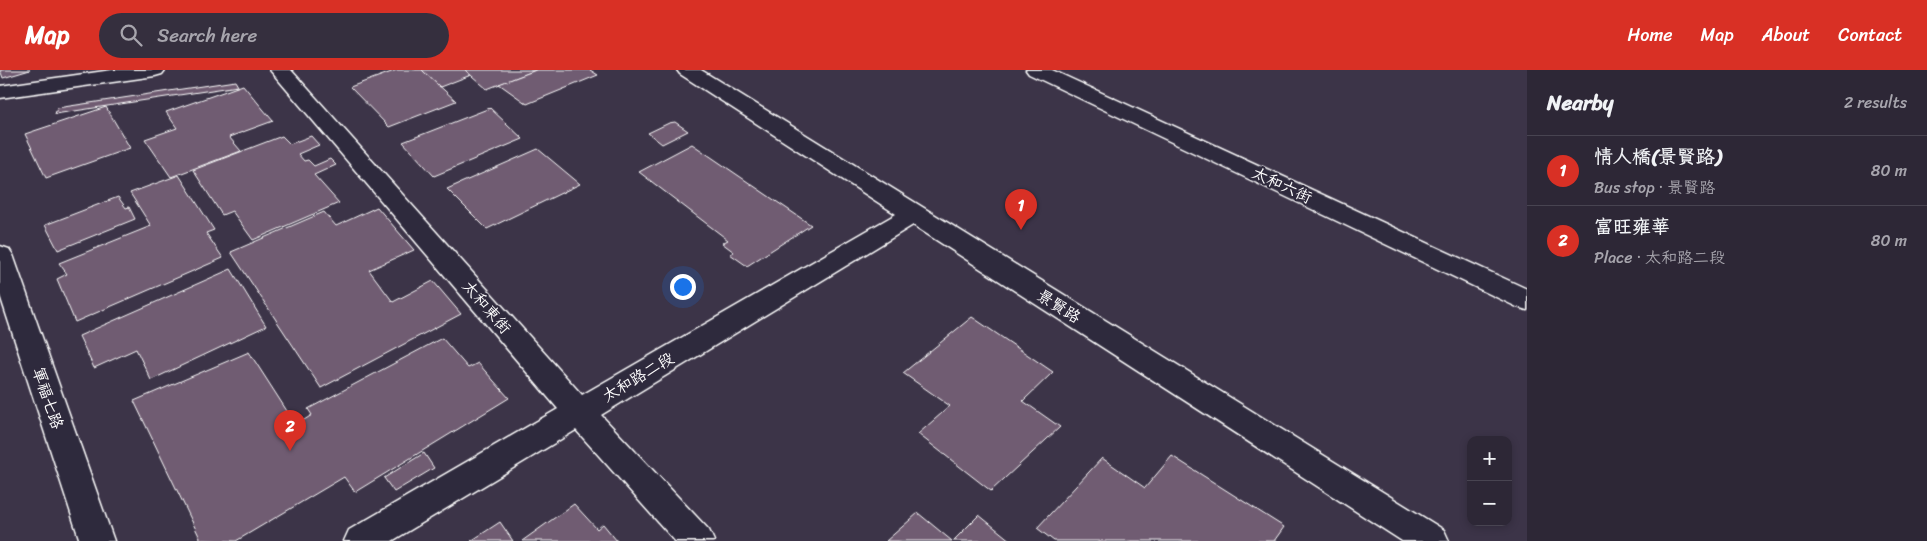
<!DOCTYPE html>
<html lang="en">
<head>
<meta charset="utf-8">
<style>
	body { margin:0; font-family:Sriracha,"LXGW WenKai TC",sans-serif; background:#352f3e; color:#f1f3f6 }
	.controls { position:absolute; right:15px; bottom:15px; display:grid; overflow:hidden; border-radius:10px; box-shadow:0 2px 8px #0003 }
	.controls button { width:45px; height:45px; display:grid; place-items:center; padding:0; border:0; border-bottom:1px solid #484451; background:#2d2736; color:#f1f3f6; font:25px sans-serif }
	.you { position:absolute; left:682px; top:216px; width:18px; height:18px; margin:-12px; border:4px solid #fff; border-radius:50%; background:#1a73e8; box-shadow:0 0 0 8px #1a73e833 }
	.badge { display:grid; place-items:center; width:32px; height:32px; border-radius:50%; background:#d93025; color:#fff; font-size:16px; font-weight:700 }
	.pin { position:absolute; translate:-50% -41px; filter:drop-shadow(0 1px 2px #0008) }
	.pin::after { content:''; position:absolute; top:26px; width:18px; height:15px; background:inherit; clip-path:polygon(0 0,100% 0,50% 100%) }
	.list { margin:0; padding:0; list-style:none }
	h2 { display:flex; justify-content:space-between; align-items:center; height:65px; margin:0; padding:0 20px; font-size:21px }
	h2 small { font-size:16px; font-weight:400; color:#a7a5ad }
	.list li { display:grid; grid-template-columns:32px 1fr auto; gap:15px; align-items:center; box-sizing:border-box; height:70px; padding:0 20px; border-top:1px solid #484451 }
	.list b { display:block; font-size:19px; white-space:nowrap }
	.list p { margin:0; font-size:16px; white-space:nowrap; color:#a7a5ad }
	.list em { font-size:16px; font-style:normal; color:#a7a5ad }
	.icon { flex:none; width:28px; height:28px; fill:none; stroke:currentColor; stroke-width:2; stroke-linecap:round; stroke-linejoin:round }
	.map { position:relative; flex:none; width:1527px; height:471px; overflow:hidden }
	header { display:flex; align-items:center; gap:30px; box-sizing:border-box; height:70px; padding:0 25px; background:#d93025; color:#fff }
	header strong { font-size:24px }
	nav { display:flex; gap:28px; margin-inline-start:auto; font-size:18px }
	.search { width:350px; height:45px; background:#352f3e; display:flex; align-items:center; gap:12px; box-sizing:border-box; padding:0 18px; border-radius:28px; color:#a7a5ad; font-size:19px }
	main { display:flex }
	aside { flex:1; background:#2d2736 }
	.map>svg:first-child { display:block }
	.building { fill:#705b72; stroke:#fff }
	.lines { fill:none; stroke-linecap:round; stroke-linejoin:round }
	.minor-casing { stroke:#fff; stroke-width:3 }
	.minor { fill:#2f2a3d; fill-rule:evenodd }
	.labels { text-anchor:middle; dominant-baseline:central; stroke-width:4; stroke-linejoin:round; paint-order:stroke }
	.street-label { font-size:16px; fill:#fff; stroke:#2f2a3d }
</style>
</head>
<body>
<header>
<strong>Map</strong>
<div class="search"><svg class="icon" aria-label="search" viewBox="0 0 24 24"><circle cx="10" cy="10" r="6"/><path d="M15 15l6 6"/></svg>Search here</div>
<nav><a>Home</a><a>Map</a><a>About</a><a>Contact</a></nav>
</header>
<main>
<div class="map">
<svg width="1527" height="471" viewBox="0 0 1527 471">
	<rect width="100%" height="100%" fill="#3c3448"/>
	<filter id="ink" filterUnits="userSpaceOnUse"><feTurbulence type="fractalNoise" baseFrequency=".02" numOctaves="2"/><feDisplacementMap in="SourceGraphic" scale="10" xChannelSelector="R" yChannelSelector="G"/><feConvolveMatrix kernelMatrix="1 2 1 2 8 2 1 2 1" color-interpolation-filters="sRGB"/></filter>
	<g filter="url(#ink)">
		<!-- building -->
		<g class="building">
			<path d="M0,0H30L3,8Z"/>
			<path d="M397,0H422L456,31L389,57L350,17Z"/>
			<path d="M422,0H465L471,5L440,17Z"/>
			<path d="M465,0H536L487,19Z"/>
			<path d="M536,0H590L598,5L527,34L499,14Z"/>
			<path d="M235,11L238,16L55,44L57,38Z"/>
			<path d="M243,15L273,51L229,67L241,81L171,107L145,69L177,58L166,42Z"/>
			<path d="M106,37L130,78L46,108L25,64Z"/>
			<path d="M490,38L523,69L434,106L403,72Z"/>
			<path d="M675,52L688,61L662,74L648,63L669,53Z"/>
			<path d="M282,66L290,74L311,66L319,75L298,84L304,91L308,90L314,96L330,89L336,95L314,105L339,133L253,170L232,141L222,145L193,100Z"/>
			<path d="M692,74L811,155L747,196L730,184L734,182L722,173L728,170L639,102Z"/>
			<path d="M538,79L580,114L487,159L447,119Z"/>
			<path d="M179,105L214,160L206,163L223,188L75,252L57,209L67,204L59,193L151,156L130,123Z"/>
			<path d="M118,127L126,138L129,137L135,149L58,180L45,155Z"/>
			<path d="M377,137L414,180L369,200L393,232L433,211L461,244L321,318L231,182L324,142L336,156Z"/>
			<path d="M231,199L266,256L151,310L136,279L94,298L79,266Z"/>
			<path d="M972,247L1053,302L1023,331L1060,357L991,421L918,364L950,336L903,303Z"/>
			<path d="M442,268L468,298L478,293L509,328L355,422L344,407L236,471L201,470L134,331L249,282L296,355L312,345L308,339Z"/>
			<path d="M424,383L434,398L394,422L384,408Z"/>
			<path d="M1172,386L1284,457L1274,471H1054L1037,458L1102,388L1145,418Z"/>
			<path d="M574,434L597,459L603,454L617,471H522Z"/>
			<path d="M918,443L952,471H886Z"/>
			<path d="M979,445L1011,471H953Z"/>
			<path d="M500,452L513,471H471Z"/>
		</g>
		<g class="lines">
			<defs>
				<g id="minor">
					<path d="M112,0H165L162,4L155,6L0,28V16Z"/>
					<path d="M270,0H291L582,325L896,144L680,4L677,0H701L1444,460L1449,471H1402L913,155L601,345L709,460L714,471H675L576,360L392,471H344L349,460L558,339Z"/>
					<path d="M1026,0H1052L1527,219V240L1517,237L1029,4Z"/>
					<path d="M0,176L9,179L13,185L114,471H80L0,225Z"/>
				</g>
			</defs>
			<!-- minor casing -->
			<use href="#minor" class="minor-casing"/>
			<!-- minor -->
			<use href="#minor" class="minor"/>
		</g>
	</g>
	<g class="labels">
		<!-- street labels -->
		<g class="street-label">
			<text transform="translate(1282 115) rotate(25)">太和六街</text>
			<text transform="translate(1059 236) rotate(32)">景賢路</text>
			<text transform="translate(487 237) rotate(49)">太和東街</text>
			<text transform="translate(638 307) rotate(-31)">太和路二段</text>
			<text transform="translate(48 328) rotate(71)">軍福七路</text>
		</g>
	</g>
</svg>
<div class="controls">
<button>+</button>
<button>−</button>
</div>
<div class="you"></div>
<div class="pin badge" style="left:1021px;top:160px">1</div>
<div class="pin badge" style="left:290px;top:381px">2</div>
</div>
<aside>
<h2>Nearby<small>2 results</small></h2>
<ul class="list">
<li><span class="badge">1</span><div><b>情人橋(景賢路)</b><p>Bus stop · 景賢路</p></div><em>80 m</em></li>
<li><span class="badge">2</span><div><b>富旺雍華</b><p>Place · 太和路二段</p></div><em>80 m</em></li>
</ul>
</aside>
</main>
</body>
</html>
